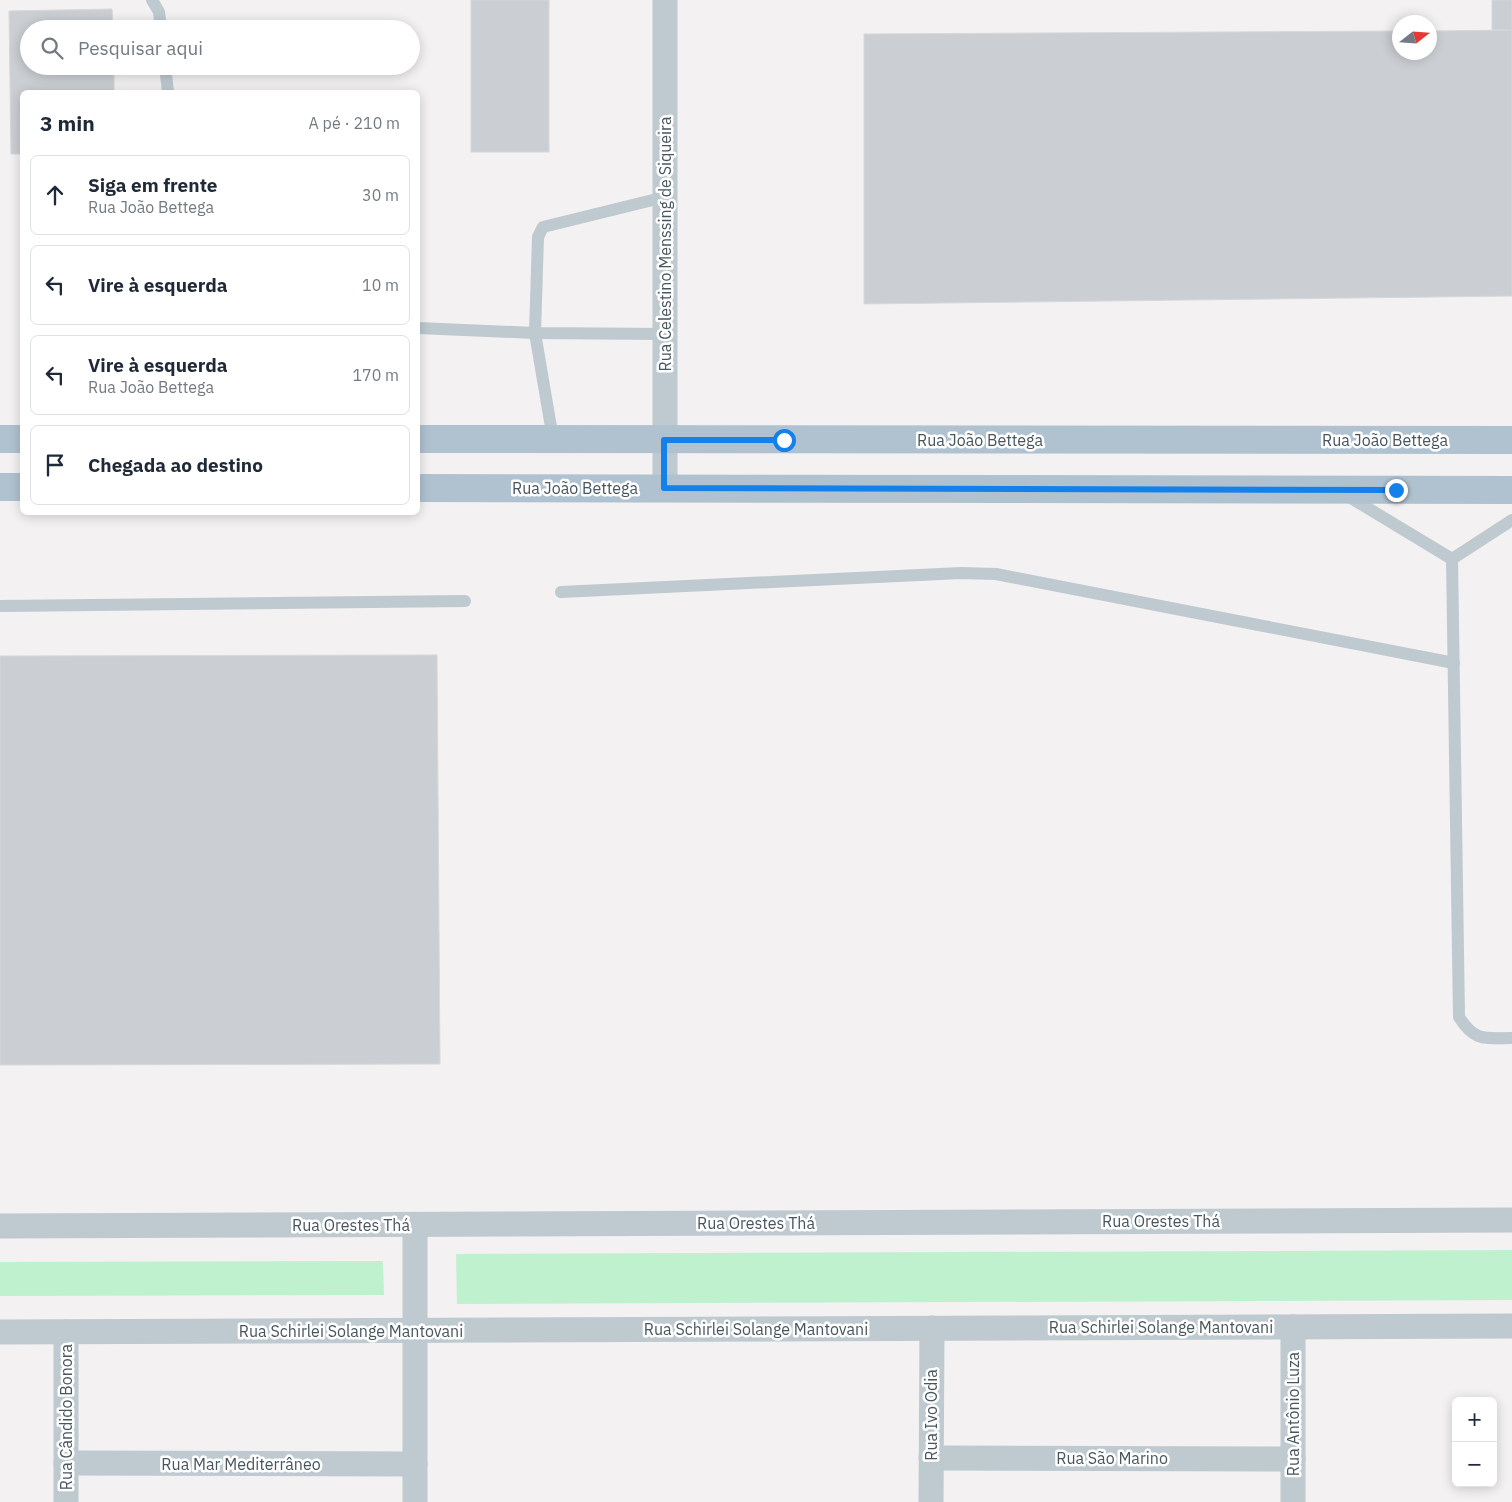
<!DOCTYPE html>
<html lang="pt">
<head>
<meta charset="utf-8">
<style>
	body { margin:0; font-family:"IBM Plex Sans",sans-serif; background:#f2f2f3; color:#1f2937 }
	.controls { position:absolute; right:15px; bottom:15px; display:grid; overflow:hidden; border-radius:8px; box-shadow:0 2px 12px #0003 }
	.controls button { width:45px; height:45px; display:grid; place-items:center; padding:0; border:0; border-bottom:1px solid #e0e1e3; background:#fff; color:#1f2937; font:25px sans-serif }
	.compass { position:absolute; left:1392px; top:15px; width:45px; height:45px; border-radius:50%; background:#fff; box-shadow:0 2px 12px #0003; rotate:73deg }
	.stop { position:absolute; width:15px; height:15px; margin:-11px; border:4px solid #1480ea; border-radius:50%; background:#fff }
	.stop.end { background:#1480ea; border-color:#fff; box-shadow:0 1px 5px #0008 }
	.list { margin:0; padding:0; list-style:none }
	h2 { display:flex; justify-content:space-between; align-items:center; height:65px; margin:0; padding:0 20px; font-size:21px }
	h2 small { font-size:16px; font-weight:400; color:#747a83 }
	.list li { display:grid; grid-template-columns:32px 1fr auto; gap:15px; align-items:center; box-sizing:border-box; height:80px; margin:0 10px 10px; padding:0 10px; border:1px solid #e0e1e3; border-radius:8px }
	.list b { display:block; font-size:19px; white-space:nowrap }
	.list p { margin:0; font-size:16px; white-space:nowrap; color:#747a83 }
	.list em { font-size:16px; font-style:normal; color:#747a83 }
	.icon { flex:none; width:28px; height:28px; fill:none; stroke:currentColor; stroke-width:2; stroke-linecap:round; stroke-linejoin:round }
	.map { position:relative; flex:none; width:1512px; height:1502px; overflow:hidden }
	.search { position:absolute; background:#fff; box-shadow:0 2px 12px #0003; left:20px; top:20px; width:400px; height:55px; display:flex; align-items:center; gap:12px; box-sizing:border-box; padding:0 18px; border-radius:28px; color:#747a83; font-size:19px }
	.panel { position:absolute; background:#fff; box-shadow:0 2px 12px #0003; left:20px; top:90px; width:400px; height:425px; border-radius:8px }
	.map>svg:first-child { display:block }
	.green { fill:#bff1cf }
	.building { fill:#cbced3; stroke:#d5d8dc }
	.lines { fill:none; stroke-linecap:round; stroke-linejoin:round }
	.lane { stroke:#bec9d0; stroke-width:12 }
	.street { stroke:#bec9d0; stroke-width:25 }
	.primary { stroke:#b0c2d0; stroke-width:28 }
	.route { stroke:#1480ea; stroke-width:6 }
	.labels { text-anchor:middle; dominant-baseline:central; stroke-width:5; stroke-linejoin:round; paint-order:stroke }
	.street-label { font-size:16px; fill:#48565f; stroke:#fff }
</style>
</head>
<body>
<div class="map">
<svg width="1512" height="1502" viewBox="0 0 1512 1502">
	<rect width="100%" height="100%" fill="#f3f1f1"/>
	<!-- green -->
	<g class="green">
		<path d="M1512,1250V1300L457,1304L456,1254Z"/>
		<path d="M383,1261L384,1295L0,1296V1262Z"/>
	</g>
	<!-- building -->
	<g class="building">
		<rect x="471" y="0" width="78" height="152"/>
		<rect x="1492" y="0" width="20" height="30"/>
		<path d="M112,9L113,29H29V66H114V92H22V154H11L9,11Z"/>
		<path d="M1512,30V296L864,304V34L1400,31V52H1430V31Z"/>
		<path d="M437,655L440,1064L0,1065V656Z"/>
	</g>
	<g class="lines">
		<!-- lane -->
		<g class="lane">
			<path d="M152,0L159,12L161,29"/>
			<path d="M165,66L168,92"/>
			<path d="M418,328L535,333L664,334"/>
			<path d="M553,439L535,333L538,237L543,227L665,197"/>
			<path d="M1346,495L1452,559"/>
			<path d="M1452,559L1459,1017C1475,1042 1484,1038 1512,1038"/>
			<path d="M1452,559L1512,520"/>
			<path d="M561,592L961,573L996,574L1454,663"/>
			<path d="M0,606L465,601"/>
		</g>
		<!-- street -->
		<g class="street">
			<path d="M665,488V0"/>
			<path d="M0,1226L1512,1220"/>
			<path d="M0,1332L1512,1326"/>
			<path d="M66,1332V1502"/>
			<path d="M931,1458L1293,1459"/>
			<path d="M66,1463L415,1464"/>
			<path d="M415,1502V1225"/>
			<path d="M931,1502L932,1328"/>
			<path d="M1293,1502V1327"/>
		</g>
		<!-- primary -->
		<g class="primary">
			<path d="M0,439H22"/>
			<path d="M418,439L1512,440"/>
			<path d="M0,487H22"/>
			<path d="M418,488L1512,490"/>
		</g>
	</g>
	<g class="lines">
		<!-- route -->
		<path class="route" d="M784,440H664V488L1396,490"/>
	</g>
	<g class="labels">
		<!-- street labels -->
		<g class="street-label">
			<text transform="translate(665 244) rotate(-90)">Rua Celestino Menssing de Siqueira</text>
			<text x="980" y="440">Rua João Bettega</text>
			<text x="1385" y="440">Rua João Bettega</text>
			<text x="575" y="488">Rua João Bettega</text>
			<text x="1161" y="1221">Rua Orestes Thá</text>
			<text x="756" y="1223">Rua Orestes Thá</text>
			<text x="351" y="1225">Rua Orestes Thá</text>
			<text x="1161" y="1327">Rua Schirlei Solange Mantovani</text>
			<text x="756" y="1329">Rua Schirlei Solange Mantovani</text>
			<text x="351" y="1331">Rua Schirlei Solange Mantovani</text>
			<text transform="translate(1293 1414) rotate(-90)">Rua Antônio Luza</text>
			<text transform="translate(931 1415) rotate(-90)">Rua Ivo Odia</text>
			<text transform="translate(66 1417) rotate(-90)">Rua Cândido Bonora</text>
			<text x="1112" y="1458">Rua São Marino</text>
			<text x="241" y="1464">Rua Mar Mediterrâneo</text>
		</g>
	</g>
</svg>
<div class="controls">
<button>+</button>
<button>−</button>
</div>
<svg class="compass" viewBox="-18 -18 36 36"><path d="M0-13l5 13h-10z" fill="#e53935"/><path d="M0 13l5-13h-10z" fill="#747a83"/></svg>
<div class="stop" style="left:784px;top:440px"></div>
<div class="stop end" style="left:1396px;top:490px"></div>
<div class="search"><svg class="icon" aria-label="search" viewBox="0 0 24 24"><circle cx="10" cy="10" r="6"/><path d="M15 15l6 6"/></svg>Pesquisar aqui</div>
<section class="panel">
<h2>3 min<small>A pé · 210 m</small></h2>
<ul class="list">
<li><svg class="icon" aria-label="ahead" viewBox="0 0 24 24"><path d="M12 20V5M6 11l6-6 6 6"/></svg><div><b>Siga em frente</b><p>Rua João Bettega</p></div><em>30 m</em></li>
<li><svg class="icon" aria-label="left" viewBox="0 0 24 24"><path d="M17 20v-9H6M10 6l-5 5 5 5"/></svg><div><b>Vire à esquerda</b></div><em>10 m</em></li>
<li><svg class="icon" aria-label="left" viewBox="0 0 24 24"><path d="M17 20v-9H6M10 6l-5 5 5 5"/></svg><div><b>Vire à esquerda</b><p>Rua João Bettega</p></div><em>170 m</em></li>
<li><svg class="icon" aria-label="arrive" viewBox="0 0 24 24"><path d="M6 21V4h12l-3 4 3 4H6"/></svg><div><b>Chegada ao destino</b></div></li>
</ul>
</section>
</div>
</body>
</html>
